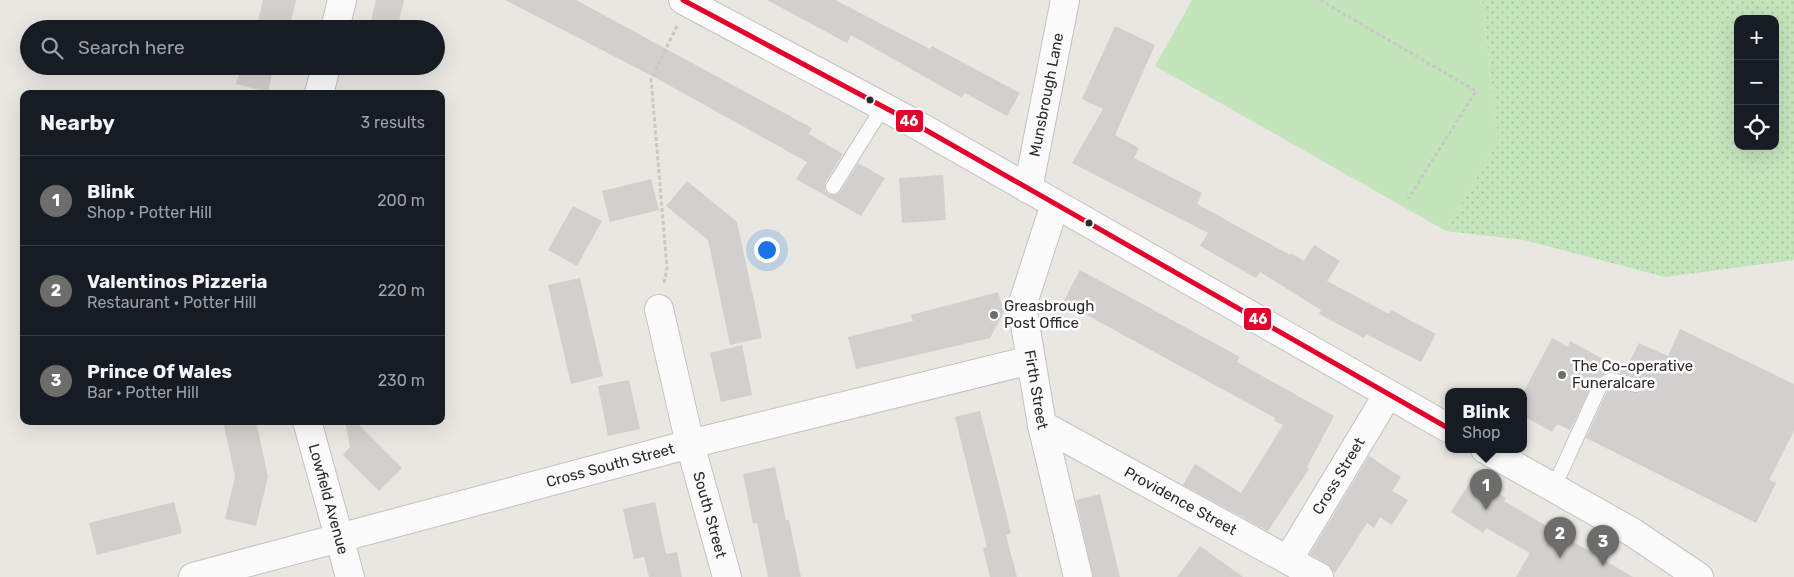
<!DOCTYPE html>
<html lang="en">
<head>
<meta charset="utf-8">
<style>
	body { margin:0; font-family:Rubik,sans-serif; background:#20242c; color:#f1f3f6 }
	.controls { position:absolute; right:15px; top:15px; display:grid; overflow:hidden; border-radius:10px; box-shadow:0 5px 20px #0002 }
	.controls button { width:45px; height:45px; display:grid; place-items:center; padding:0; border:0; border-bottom:1px solid #363941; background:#171b24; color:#f1f3f6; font:25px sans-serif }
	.you { position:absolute; left:766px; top:249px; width:18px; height:18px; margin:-12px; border:4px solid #fff; border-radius:50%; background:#1a73e8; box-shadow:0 0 0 8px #1a73e833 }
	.badge { display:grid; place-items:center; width:32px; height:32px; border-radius:50%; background:#6d6d6b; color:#fff; font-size:16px; font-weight:700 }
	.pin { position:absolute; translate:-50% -41px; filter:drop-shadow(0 1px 2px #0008) }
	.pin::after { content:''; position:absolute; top:26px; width:18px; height:15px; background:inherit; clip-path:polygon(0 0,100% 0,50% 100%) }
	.popup { position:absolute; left:1445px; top:388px; width:82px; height:65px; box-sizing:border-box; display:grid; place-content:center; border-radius:10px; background:#171b24; filter:drop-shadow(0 1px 4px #0005); font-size:16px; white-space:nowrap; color:#9ea1a6 }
	.popup b { font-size:19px; color:#f1f3f6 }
	.popup::after { content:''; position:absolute; left:50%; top:100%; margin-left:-10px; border:10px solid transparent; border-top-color:#171b24 }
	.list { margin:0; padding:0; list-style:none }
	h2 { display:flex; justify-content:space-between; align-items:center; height:65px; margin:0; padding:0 20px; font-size:21px }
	h2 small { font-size:16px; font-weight:400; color:#9ea1a6 }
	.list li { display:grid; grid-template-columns:32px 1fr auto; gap:15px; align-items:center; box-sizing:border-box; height:90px; padding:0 20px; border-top:1px solid #363941 }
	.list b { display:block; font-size:19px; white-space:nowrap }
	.list p { margin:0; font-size:16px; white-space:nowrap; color:#9ea1a6 }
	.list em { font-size:16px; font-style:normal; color:#9ea1a6 }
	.icon { flex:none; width:28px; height:28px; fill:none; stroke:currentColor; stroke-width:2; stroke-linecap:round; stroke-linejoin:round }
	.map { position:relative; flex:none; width:1794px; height:577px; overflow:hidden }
	.search { position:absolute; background:#171b24; box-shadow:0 5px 20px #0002; left:20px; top:20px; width:425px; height:55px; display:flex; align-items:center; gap:12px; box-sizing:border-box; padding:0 18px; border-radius:28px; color:#9ea1a6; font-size:19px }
	.panel { position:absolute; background:#171b24; box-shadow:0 5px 20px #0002; left:20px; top:90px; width:425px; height:335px; border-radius:10px }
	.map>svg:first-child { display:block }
	.grass { fill:url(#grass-dots); fill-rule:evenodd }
	.garden { fill:#c4e4bc }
	.building { fill:#d1d0cd }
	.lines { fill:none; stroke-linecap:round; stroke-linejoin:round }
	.service-casing { stroke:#c2c2c2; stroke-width:16 }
	.minor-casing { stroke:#c2c2c2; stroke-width:30 }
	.secondary-casing { stroke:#c2c2c2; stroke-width:30 }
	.path { stroke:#c8c8c7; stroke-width:3; stroke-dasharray:4 2.5; stroke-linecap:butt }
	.service { stroke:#fcfbfb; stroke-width:14 }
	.minor { stroke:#fcfbfb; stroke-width:28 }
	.secondary { stroke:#fcfbfb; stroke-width:28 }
	.bus-1-casing { stroke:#fff; stroke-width:9 }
	.bus-1 { stroke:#e4002b; stroke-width:5 }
	.bus-dot { fill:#2b2b2b; stroke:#fff; stroke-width:2 }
	.poi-dot { fill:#6d6d6b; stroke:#fff; stroke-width:2 }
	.labels { text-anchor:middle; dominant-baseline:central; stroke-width:5; stroke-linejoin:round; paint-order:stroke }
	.street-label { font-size:15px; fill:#2b2b2b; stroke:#fff }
	.poi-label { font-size:15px; fill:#2b2b2b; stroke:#fff; text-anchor:start }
	.line-badge { stroke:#fff; stroke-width:2 }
	.badge-label { font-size:14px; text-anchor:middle; font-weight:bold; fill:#fff }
</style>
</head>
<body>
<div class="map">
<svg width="1794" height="577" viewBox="0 0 1794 577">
	<defs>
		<pattern id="grass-dots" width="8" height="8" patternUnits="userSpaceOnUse" patternTransform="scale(1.25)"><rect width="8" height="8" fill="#c4e4bc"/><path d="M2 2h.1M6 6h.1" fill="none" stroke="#a9c4a2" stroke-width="1.8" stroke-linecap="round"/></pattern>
	</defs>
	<rect width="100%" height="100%" fill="#e8e7e2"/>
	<!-- grass -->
	<path class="grass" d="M1482,0H1794V260L1665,277L1524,240L1446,231L1498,141ZM1738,19H1775V146H1738Z"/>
	<!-- garden -->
	<path class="garden" d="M1192,0H1482L1498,141L1446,231L1155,66Z"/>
	<!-- building -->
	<g class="building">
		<path d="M263,0H296L289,29L258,21Z"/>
		<path d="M376,0H404L397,29H369Z"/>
		<path d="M505,0H576L812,128L809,134L843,154L825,183V191L829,195H837L840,192L858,163L885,178L861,216L796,179L807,162L656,78Z"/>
		<path d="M767,0H835L930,49L932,46L1020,93L1007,116L965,93L962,98L851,35L847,43Z"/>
		<path d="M1115,26L1155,45L1115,135L1139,148L1134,158L1202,193L1197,204L1290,255L1291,253L1304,261L1314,245L1340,261L1327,281L1389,314L1391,310L1436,334L1421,362L1366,334L1364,338L1319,314L1321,310L1260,272L1256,278L1200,246L1208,233L1072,163L1103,109L1082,99Z"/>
		<path d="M241,66H274L268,92L236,84Z"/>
		<path d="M943,175L946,220L902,223L899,178Z"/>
		<path d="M651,179L659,210L610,222L602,191Z"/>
		<path d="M687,181L737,222L762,338L730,345L708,240L666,206Z"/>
		<path d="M573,206L602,221L577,266L548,250Z"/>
		<path d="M1080,270L1240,357L1237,362L1334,416L1307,467L1309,469L1268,531L1183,485L1195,464L1241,493L1283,425L1274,421L1275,418L1063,302Z"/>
		<path d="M580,278L603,376L571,384L548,285Z"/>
		<path d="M998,292L1004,312L990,338L856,369L848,337L913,321L911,315Z"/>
		<path d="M1680,329L1794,384V431L1769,480L1776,483L1756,523L1586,438L1607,392L1612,389L1639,393L1643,390L1644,383L1638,377L1612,371L1595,379L1570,430L1557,424L1552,432L1524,416V391L1552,338L1568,347L1570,341L1625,371L1639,343L1668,356Z"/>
		<path d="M742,345L752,395L721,402L710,353Z"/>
		<path d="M629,380L640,429L608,436L598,386Z"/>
		<path d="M980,411L1011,533L1006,535L1017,577H990L983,548L987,547L955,417Z"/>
		<path d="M223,421H256L268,477L256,526L225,519L235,477Z"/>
		<path d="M345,421H355L402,468L379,491L343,455L350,447Z"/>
		<path d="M1369,456L1401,477L1392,491L1408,500L1392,525L1380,517L1374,528L1367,523L1335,573L1327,564L1310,554Z"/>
		<path d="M775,467L786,520H789L801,577H768L757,523L753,524L743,474Z"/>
		<path d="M1473,477L1506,498L1504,501L1633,577H1516L1530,553L1486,528L1483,533L1451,512Z"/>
		<path d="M1100,494L1120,577H1093L1076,500Z"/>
		<path d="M174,502L182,533L97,555L89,523Z"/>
		<path d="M655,502L666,554L677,552L682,577H649L644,557L634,559L623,509Z"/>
		<path d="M1200,546L1243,577H1177Z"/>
	</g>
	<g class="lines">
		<defs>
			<g id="service">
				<path d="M833,187L883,107"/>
				<path d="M1554,487L1600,386L1611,380L1636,385"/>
			</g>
			<g id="minor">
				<path d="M335,29L342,0"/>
				<path d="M319,94L326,66"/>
				<path id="s1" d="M1028,189L1065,0"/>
				<path id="s2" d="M1055,204L1022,306L1042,425L1078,577"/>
				<path id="s3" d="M659,309L690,444L727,577"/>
				<path id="s4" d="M307,421L350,577"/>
				<path id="s5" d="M1042,425L1319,577"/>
				<path id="s6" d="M1288,560L1388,394"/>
				<path id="s7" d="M193,577L690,444L1031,360"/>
			</g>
			<g id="secondary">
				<path d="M683,0L910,121L1448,428"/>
				<path d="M1485,449L1632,532L1699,577"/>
			</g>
		</defs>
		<!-- service casing -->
		<use href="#service" class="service-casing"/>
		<!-- minor casing -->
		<use href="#minor" class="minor-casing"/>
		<!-- secondary casing -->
		<use href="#secondary" class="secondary-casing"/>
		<!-- path -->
		<g class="path">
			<path d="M1320,0L1476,91L1408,199"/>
			<path d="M664,283L667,268L651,79L677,26"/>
		</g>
		<!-- service -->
		<use href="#service" class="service"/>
		<!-- minor -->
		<use href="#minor" class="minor"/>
		<!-- secondary -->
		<use href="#secondary" class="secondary"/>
		<defs>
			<path id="bus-1" d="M683,0L910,121L1448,428"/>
		</defs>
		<!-- bus-1 casing -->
		<use href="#bus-1" class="bus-1-casing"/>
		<!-- bus-1 -->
		<use href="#bus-1" class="bus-1"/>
	</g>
	<!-- markers -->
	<g class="bus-dot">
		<circle cx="870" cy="100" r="4.5"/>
		<circle cx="1089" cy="223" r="4.5"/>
	</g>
	<g class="poi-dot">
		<circle cx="994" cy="315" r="5"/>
		<circle cx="1562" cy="375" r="5"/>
	</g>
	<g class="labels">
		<!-- street labels -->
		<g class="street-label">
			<text stroke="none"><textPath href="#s1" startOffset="96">Munsbrough Lane</textPath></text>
			<text stroke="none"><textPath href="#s2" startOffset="192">Firth Street</textPath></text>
			<text stroke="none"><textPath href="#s7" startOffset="432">Cross South Street</textPath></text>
			<text stroke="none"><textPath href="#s6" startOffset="98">Cross Street</textPath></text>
			<text stroke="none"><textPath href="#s4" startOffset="81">Lowfield Avenue</textPath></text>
			<text stroke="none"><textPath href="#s5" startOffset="158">Providence Street</textPath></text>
			<text stroke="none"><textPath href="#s3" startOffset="212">South Street</textPath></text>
		</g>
		<!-- poi labels -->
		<g class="poi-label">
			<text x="1004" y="306">Greasbrough<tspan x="1004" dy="17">Post Office</tspan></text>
			<text x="1572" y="366">The Co-operative<tspan x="1572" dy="17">Funeralcare</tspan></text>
		</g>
	</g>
	<g class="line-badge">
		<rect x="895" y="109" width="29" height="24" rx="5" fill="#e4002b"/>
		<rect x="1243" y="307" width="29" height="24" rx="5" fill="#e4002b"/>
	</g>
	<g class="badge-label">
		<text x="909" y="126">46</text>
		<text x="1258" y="324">46</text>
	</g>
</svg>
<div class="controls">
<button>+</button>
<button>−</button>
<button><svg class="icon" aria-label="locate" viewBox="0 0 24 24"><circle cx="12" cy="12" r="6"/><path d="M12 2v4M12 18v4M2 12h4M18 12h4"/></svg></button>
</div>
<div class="you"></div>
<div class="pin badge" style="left:1486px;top:510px">1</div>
<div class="popup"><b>Blink</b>Shop</div>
<div class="pin badge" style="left:1560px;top:558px">2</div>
<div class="pin badge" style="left:1603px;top:566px">3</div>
<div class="search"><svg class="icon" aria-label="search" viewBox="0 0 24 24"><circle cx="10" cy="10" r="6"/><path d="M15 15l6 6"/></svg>Search here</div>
<section class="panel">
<h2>Nearby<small>3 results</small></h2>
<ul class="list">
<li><span class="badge">1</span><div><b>Blink</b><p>Shop · Potter Hill</p></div><em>200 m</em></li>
<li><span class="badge">2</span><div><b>Valentinos Pizzeria</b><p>Restaurant · Potter Hill</p></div><em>220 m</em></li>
<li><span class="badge">3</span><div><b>Prince Of Wales</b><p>Bar · Potter Hill</p></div><em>230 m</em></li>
</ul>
</section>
</div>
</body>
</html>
